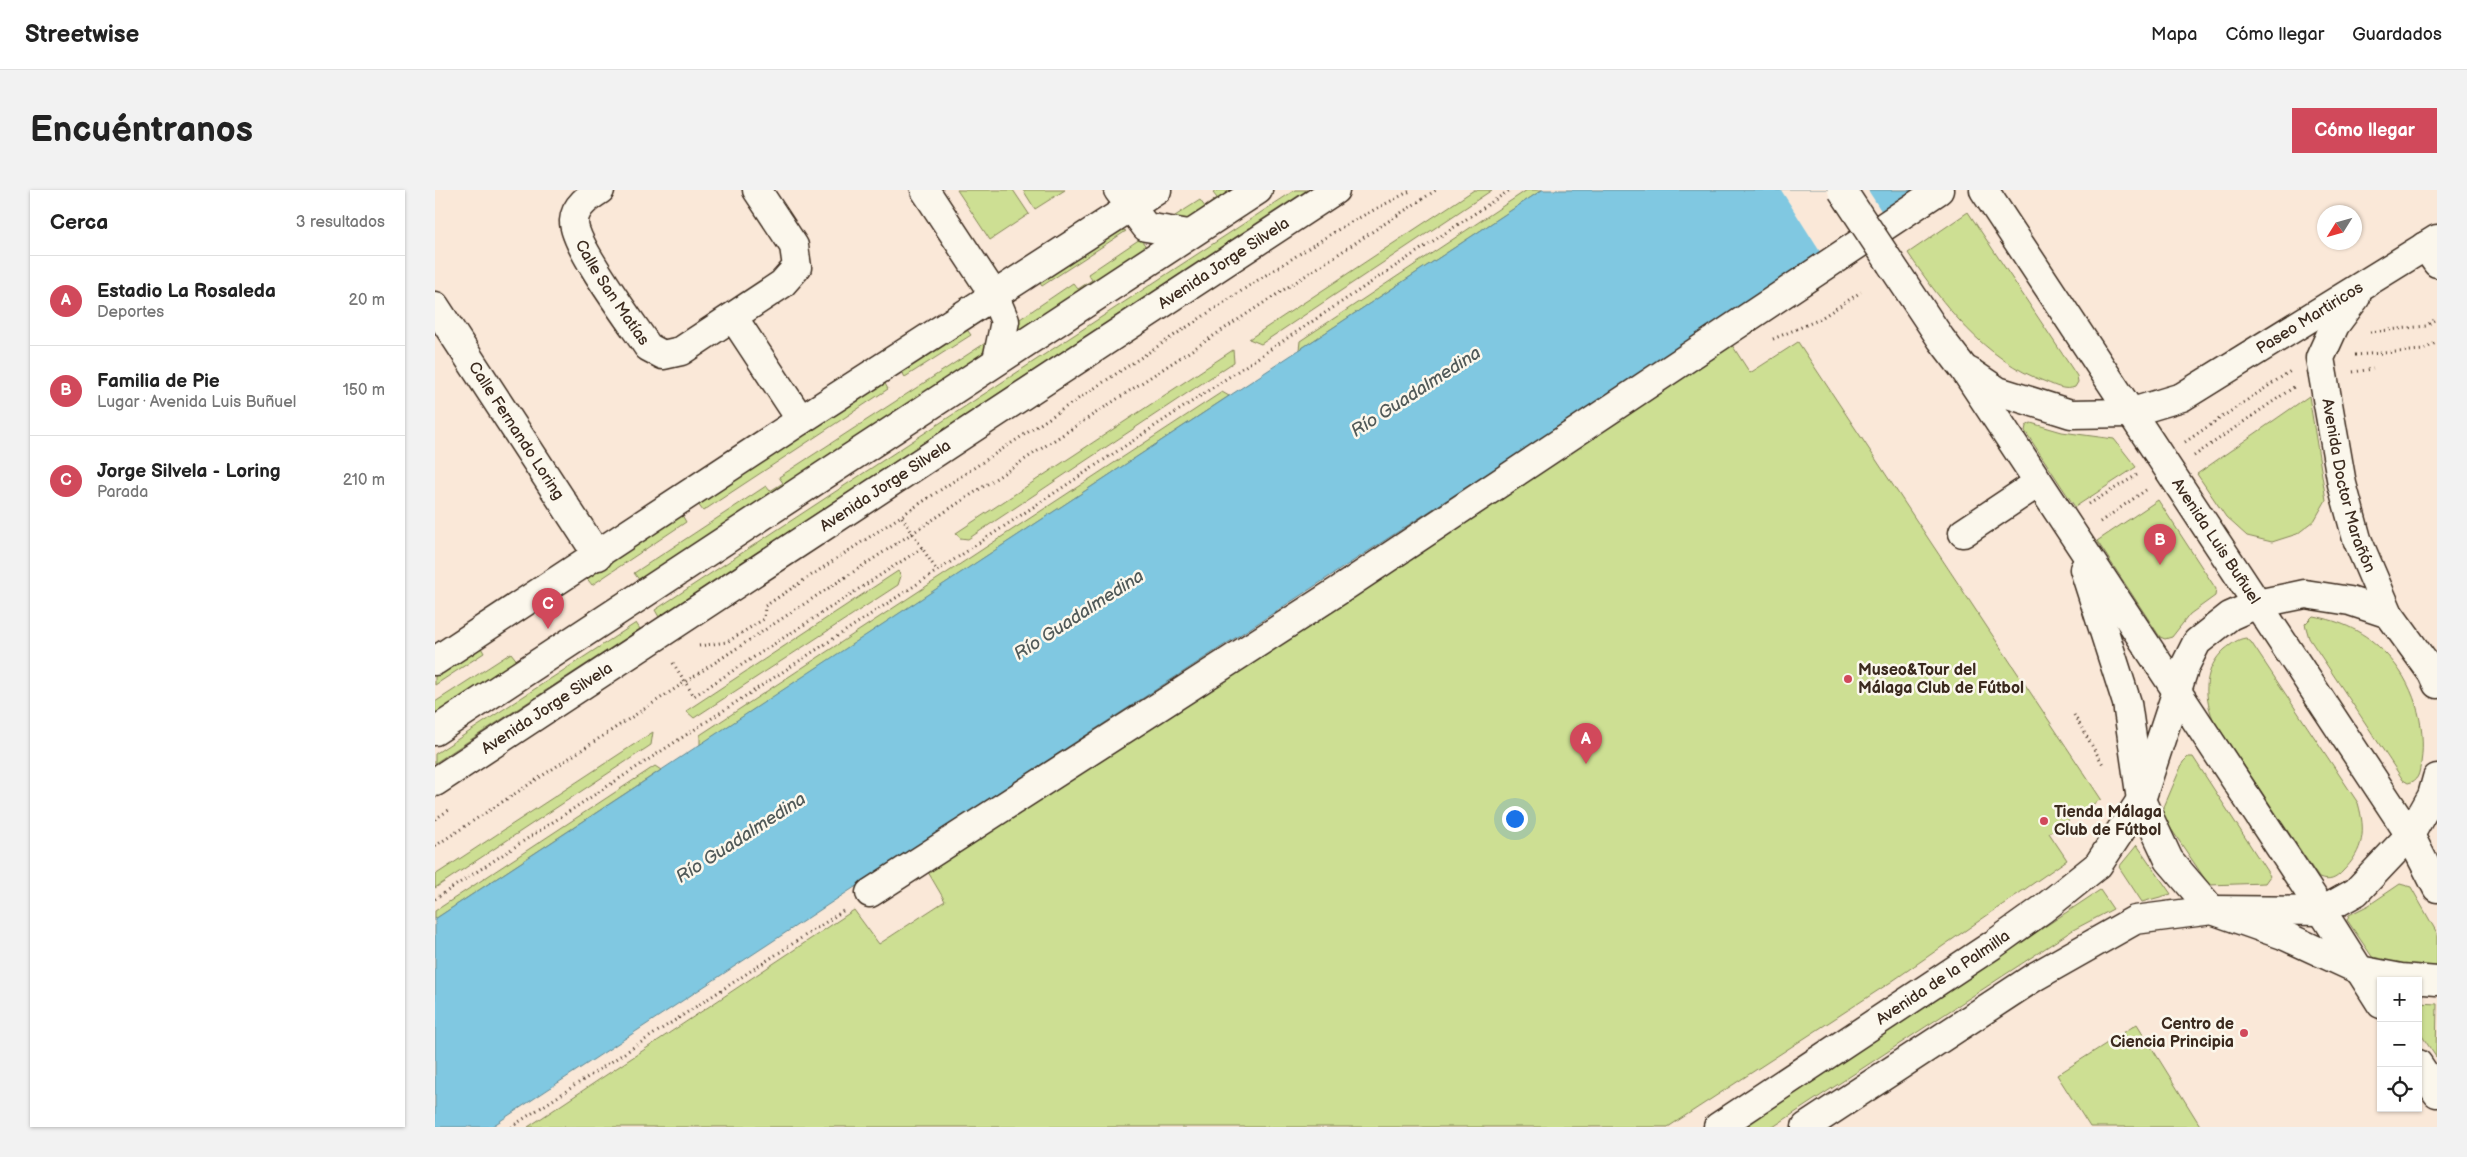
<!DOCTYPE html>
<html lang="es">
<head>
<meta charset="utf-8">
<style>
	body { margin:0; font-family:"Balsamiq Sans",sans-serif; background:#f2f2f2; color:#222 }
	.controls { position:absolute; right:15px; bottom:15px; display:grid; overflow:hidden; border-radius:0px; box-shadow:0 1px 4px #0004 }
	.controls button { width:45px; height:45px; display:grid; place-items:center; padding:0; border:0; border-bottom:1px solid #e0e0e0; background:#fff; color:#222; font:25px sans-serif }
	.compass { position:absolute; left:1882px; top:15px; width:45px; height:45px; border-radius:50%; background:#fff; box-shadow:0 1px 4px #0004; rotate:233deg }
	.you { position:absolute; left:1079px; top:628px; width:18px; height:18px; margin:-12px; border:4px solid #fff; border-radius:50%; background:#1a73e8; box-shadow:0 0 0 8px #1a73e833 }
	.badge { display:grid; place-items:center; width:32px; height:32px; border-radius:50%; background:#d1495b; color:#fff; font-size:16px; font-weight:700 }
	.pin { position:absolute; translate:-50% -41px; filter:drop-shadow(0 1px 2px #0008) }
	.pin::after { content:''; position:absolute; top:26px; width:18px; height:15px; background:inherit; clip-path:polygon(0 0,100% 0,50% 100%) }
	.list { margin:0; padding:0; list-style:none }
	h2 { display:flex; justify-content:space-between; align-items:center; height:65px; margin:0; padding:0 20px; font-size:21px }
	h2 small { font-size:16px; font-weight:400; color:#767676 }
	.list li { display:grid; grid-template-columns:32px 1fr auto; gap:15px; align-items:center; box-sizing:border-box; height:90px; padding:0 20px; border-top:1px solid #e0e0e0 }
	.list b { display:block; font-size:19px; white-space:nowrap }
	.list p { margin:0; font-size:16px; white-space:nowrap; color:#767676 }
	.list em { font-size:16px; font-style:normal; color:#767676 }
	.icon { flex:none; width:28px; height:28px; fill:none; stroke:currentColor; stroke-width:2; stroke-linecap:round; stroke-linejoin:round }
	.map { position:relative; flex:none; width:2002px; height:937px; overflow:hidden; border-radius:0px }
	header { display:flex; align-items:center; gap:30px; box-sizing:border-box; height:70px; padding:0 25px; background:#fff; border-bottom:1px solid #e0e0e0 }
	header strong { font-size:24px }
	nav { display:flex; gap:28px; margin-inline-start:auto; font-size:18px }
	.intro { display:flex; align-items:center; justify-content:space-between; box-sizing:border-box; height:120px; padding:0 30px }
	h1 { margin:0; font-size:35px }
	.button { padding:12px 22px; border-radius:0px; background:#d1495b; color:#fff; font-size:18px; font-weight:700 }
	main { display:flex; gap:30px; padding:0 30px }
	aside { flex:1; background:#fff; border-radius:0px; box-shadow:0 1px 4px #0004 }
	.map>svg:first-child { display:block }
	.green { fill:#cddf93; stroke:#848458 }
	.water { fill:#80c8e1; stroke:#648993 }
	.pier { fill:#fae8d8 }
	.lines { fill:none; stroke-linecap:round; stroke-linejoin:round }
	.minor-casing { stroke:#3b2a1e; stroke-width:31 }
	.major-casing { stroke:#3b2a1e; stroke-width:31 }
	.path { stroke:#3b2a1e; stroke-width:3; stroke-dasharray:1 4; stroke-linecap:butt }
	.minor { stroke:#fbf7ec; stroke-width:28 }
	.major { stroke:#fbf7ec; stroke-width:28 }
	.major-bridge-casing { stroke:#3b2a1e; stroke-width:31; stroke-linecap:butt }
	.major-bridge { stroke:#fbf7ec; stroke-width:28 }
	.poi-dot { fill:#d1495b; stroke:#fbf7ec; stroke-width:2 }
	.labels { text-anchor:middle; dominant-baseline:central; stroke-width:5; stroke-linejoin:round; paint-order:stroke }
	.street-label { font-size:16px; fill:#3b2a1e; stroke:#fbf7ec }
	.poi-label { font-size:16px; font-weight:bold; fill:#3b2a1e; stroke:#fbf7ec; text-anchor:start }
	.water-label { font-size:18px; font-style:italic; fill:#505958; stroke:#fbf7ec }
</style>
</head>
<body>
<header>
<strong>Streetwise</strong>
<nav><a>Mapa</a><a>Cómo llegar</a><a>Guardados</a></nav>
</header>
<div class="intro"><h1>Encuéntranos</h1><a class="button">Cómo llegar</a></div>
<main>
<aside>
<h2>Cerca<small>3 resultados</small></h2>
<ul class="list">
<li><span class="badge">A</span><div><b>Estadio La Rosaleda</b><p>Deportes</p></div><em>20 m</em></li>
<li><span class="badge">B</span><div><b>Familia de Pie</b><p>Lugar · Avenida Luis Buñuel</p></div><em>150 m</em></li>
<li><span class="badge">C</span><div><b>Jorge Silvela - Loring</b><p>Parada</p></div><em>210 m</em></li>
</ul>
</aside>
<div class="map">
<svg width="2002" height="937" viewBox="0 0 2002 937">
	<rect width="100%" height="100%" fill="#fae8d8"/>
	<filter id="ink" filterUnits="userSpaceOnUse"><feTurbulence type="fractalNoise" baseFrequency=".02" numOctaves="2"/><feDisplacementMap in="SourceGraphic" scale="10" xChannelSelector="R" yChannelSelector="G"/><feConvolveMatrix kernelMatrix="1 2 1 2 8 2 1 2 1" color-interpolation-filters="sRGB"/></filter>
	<g filter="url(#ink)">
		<!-- green -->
		<g class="green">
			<path d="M522,0H578L594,24L555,50Z"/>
			<path d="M588,0H630L600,19Z"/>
			<path d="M783,0H803L749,32L729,33L765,10L770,17L782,8L778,3Z"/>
			<path d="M860,0H872L224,427L220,420Z"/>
			<path d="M1039,0H1057L826,154L814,149Z"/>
			<path d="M1092,0H1107L864,160L865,151Z"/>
			<path d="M1533,22L1642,186L1643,192L1640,197C1630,201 1621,196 1611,192C1550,170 1508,115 1473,63Z"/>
			<path d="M685,39L691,41L607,96L601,88Z"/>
			<path d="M705,49L710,55L709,59L587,140L583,138L582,131L638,93L643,99L657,90L653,84Z"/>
			<path d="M530,137L536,145L470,187L466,181L449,192L453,199L268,321L263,314L247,325L251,332L157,395L150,386Z"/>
			<path d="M555,150L544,169L205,391L199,383L331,296L335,301L348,293L344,287Z"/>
			<path d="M1295,152L1315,183L1363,152L1666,609L1614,643L1632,670L1456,792L1233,937H93L419,720L444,754L510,711L493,682Z"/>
			<path d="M798,160L799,172L533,349L525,348L521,343Z"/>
			<path d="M787,202L794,206L265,555V545Z"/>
			<path d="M1874,206L1891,310L1879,331L1862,344L1837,352L1812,346L1791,327L1762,284Z"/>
			<path d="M1596,233L1627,242L1679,249L1701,277L1640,317L1590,241L1591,236Z"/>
			<path d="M1723,310L1781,399L1780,406L1755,424L1737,447L1730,449L1725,447L1662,351Z"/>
			<path d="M463,381L466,386L463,395L259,528L251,521Z"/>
			<path d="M1878,426C1906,431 1931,442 1951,464C1978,491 1992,535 1986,573C1984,583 1984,591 1973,593L1968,590L1874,448L1870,434Z"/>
			<path d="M201,433L205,439L0,573V564Z"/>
			<path d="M1811,448L1816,452L1923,613C1931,641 1929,660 1908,681C1901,689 1894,692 1884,688L1778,529C1768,504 1769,478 1790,459C1797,454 1802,449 1811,448Z"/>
			<path d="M44,454L49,463L0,495V484Z"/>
			<path d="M76,463L83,472L0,526V512Z"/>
			<path d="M218,542L216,555L0,698V685Z"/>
			<path d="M1753,567H1758L1835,686L1830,693L1774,695L1726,624L1748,572Z"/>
			<path d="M220,576L226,580L0,729V721Z"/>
			<path d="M1702,655L1736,704L1707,712L1684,677Z"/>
			<path d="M1965,694L1976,697L2002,743V780L1940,771L1912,730L1914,725L1934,715Z"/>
			<path d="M1665,700L1678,719L1638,740L1338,937H1309Z"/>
			<path d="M1983,813L2002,814L2001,867L1983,840Z"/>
			<path d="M1702,834L1766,937H1767H1655L1622,885Z"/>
		</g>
		<!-- water -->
		<path class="water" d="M1107,0H1487L567,600L56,937H0V729Z"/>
		<!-- pier -->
		<path class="pier" d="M1346,0H1433L1450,27L1389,68Z"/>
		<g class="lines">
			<defs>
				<g id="minor">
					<path id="s1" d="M165,0C154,7 140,16 139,31C138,55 197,133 213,157L228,165L246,161L347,94L362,77L359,56L322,0"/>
					<path d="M490,0L559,105L570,131L562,170"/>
					<path d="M683,0L711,37L754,44"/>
					<path d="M1990,56L2002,73"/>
					<path id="s2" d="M0,116L163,366"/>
					<path d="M298,127L366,230"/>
					<path d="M1528,343L1603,293"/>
					<path d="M0,471L366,230L722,0"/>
					<path d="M435,703L903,401L1504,0"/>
				</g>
				<g id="major">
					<path id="s3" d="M1549,0L1975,645L2002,698"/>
					<path d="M1456,74L1506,149L1529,179L1887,721L1946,814"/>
					<path id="s4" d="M1921,107L1900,135L1885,168L1907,294L1922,349L1954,424L1997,483L2002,494"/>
					<path id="s5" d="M1535,182L1563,201L1636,224L1694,223L1747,207L2002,49"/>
					<path d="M1649,379L1692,513L1706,610L1734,670L1777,720L1848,745L1924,780L1966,788L2002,791"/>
					<path d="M0,541L823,0"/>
					<path id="s6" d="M0,592L900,0"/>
					<path d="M1983,874L2002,903"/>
					<path id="s7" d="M1283,937L1559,754L1608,719L1663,675L1706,610L1750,476L1762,452L1795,426L1822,414L1870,404L1915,411L1954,424"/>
					<path d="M1371,937L1601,786L1700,730L1777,720L1887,721L1921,702L1975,645L1997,606L2002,588"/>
				</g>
			</defs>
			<!-- minor casing -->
			<use href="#minor" class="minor-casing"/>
			<!-- major casing -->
			<use href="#major" class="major-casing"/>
			<!-- path -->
			<g class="path">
				<path d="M1935,142L1991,136L2002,128"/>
				<path d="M1338,149L1383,130L1426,102"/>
				<path d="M1920,165L1988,160L2002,152"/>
				<path d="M1918,182L1938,179"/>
				<path d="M1750,252L1857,180"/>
				<path d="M1759,266L1859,197"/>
				<path d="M1654,314L1702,285"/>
				<path d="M467,327L502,381"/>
				<path d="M1665,332L1711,300"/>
				<path d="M264,456L292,452L329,429L330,416L823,90L912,34L977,0"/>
				<path d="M238,473L259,506L487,358"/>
				<path d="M1639,525L1669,576"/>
				<path d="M0,629L14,620"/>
				<path d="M0,656L1001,0"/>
				<path d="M0,709L502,381L1075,0"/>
				<path d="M76,937L411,719"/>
			</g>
			<!-- minor -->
			<use href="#minor" class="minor"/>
			<!-- major -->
			<use href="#major" class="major"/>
			<defs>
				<path id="major-bridge" d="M1407,0L1456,74"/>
			</defs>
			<!-- major-bridge casing -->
			<use href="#major-bridge" class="major-bridge-casing"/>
			<!-- major-bridge -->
			<use href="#major-bridge" class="major-bridge"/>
		</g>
	</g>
	<!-- markers -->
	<g class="poi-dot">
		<circle cx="1413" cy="489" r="5"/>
		<circle cx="1609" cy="631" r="5"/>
		<circle cx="1809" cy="843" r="5"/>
	</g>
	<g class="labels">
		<!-- street labels -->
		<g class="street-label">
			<text stroke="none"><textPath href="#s6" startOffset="944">Avenida Jorge Silvela</textPath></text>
			<text stroke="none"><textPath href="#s1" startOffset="124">Calle San Matías</textPath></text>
			<text stroke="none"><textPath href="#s5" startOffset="374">Paseo Martiricos</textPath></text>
			<text stroke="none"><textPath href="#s2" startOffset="149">Calle Fernando Loring</textPath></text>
			<text stroke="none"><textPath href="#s4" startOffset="202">Avenida Doctor Marañón</textPath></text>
			<text stroke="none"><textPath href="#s6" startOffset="539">Avenida Jorge Silvela</textPath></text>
			<text stroke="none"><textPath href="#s3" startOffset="421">Avenida Luis Buñuel</textPath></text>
			<text stroke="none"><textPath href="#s6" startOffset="134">Avenida Jorge Silvela</textPath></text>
			<text stroke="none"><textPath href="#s7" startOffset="270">Avenida de la Palmilla</textPath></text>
		</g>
		<!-- poi labels -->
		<g class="poi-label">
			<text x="1423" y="480">Museo&amp;Tour del<tspan x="1423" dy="18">Málaga Club de Fútbol</tspan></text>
			<text x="1619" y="622">Tienda Málaga<tspan x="1619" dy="18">Club de Fútbol</tspan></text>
			<text x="1799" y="834" text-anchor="end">Centro de<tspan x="1799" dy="18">Ciencia Principia</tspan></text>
		</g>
		<!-- water labels -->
		<g class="water-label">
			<text transform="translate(981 202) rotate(-33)">Río Guadalmedina</text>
			<text transform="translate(644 425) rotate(-33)">Río Guadalmedina</text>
			<text transform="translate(306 648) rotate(-33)">Río Guadalmedina</text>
		</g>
	</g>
</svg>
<div class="controls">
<button>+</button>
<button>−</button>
<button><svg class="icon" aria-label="locate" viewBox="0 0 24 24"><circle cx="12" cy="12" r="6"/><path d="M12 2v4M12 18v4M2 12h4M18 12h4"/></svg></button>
</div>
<svg class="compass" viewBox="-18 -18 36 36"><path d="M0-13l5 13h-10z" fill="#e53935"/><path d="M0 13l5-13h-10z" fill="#767676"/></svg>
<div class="you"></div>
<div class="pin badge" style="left:1151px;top:574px">A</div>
<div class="pin badge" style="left:1725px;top:375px">B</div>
<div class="pin badge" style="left:113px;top:439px">C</div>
</div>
</main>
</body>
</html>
